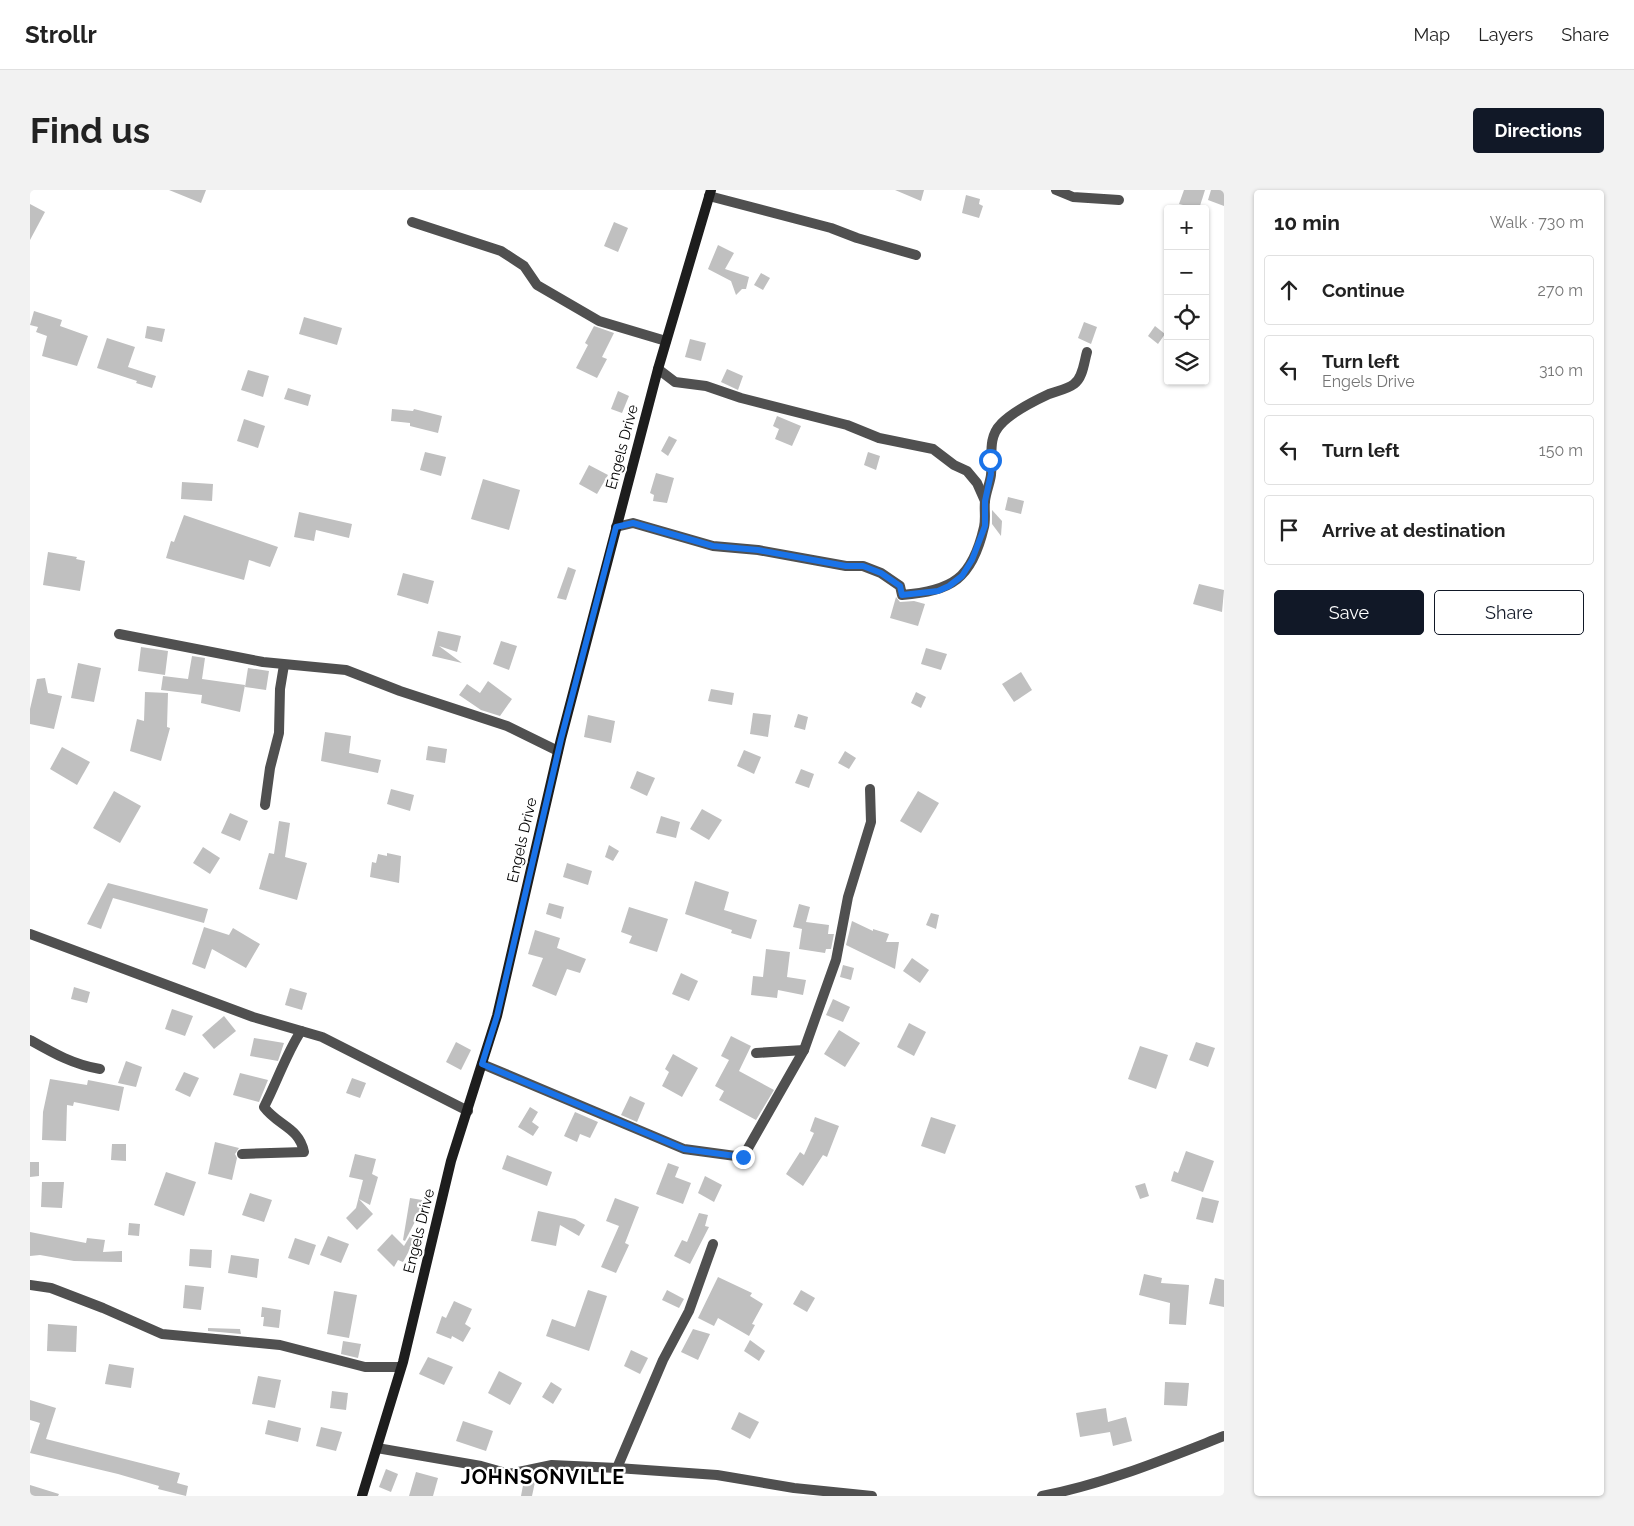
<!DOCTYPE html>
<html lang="en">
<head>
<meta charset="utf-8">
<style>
	body { margin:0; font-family:Raleway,sans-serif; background:#f2f2f2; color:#222 }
	.controls { position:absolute; right:15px; top:15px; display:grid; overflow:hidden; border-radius:5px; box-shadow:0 1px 4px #0004 }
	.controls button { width:45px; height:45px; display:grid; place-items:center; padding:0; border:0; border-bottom:1px solid #e0e0e0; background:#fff; color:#222; font:25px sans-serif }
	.stop { position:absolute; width:15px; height:15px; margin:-11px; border:4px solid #1a73e8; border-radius:50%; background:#fff }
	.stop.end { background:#1a73e8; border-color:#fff; box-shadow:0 1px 5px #0008 }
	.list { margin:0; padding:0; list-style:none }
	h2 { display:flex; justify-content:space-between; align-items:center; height:65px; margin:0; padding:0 20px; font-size:21px }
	h2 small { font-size:16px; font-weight:400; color:#767676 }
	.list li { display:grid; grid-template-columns:32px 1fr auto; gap:15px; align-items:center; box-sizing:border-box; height:70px; margin:0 10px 10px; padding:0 10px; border:1px solid #e0e0e0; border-radius:5px }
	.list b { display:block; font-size:19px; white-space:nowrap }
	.list p { margin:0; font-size:16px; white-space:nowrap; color:#767676 }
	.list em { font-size:16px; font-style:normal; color:#767676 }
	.actions { display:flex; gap:10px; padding:15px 20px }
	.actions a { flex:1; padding:11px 0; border:1px solid #111827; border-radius:5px; text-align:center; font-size:18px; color:#111827 }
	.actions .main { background:#111827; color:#fff }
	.icon { flex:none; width:28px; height:28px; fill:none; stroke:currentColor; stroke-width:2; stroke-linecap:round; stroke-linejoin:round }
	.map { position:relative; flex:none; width:1194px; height:1306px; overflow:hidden; border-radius:5px }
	header { display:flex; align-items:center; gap:30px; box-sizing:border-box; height:70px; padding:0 25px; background:#fff; border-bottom:1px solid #e0e0e0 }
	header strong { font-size:24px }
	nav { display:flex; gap:28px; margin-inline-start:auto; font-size:18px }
	.intro { display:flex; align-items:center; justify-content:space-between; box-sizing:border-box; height:120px; padding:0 30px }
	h1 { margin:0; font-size:35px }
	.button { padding:12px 22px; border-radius:5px; background:#111827; color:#fff; font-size:18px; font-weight:700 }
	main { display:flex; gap:30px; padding:0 30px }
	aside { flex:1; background:#fff; border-radius:5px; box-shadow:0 1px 4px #0004 }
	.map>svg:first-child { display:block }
	.building { fill:#c0c0c0 }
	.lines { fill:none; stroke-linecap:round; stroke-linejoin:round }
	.street { stroke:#505050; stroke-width:10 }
	.secondary { stroke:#1d1d1d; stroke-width:10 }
	.route { stroke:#1a73e8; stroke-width:6 }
	.labels { text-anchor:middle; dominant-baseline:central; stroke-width:4.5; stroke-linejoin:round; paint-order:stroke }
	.street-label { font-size:15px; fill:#000; stroke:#fff }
	.district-label { font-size:20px; font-weight:bold; letter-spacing:1px; fill:#000; stroke:#fff }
</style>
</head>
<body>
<header>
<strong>Strollr</strong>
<nav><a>Map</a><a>Layers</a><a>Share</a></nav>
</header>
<div class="intro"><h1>Find us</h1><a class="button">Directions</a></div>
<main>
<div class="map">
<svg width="1194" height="1306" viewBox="0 0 1194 1306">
	<rect width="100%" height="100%" fill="#fff"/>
	<!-- building -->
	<g class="building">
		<path d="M139,0H176L171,13Z"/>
		<path d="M865,0H894L891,11Z"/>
		<path d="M1154,0H1175L1169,19L1149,14Z"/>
		<path d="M1181,0H1194V16L1178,10Z"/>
		<path d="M936,5L950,9L949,14L953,16L949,28L932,23Z"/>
		<path d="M0,14L15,22L0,50Z"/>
		<path d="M584,32L598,38L588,62L574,56Z"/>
		<path d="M688,55L704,63L695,79L719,87L716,99H712L706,105L701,91L678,79Z"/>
		<path d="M731,83L740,88L733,100L724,95Z"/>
		<path d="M4,121L32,130L30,136L58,146L47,176L12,166L17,146L6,142L8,137L0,135Z"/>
		<path d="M274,127L312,138L307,155L269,144Z"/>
		<path d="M1054,132L1067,137L1061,154L1048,148Z"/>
		<path d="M117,136L135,139L132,152L115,148Z"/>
		<path d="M564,136L584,143L572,167L577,169L567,188L546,178L558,155L555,153Z"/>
		<path d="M1125,136L1135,144L1128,154L1118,146Z"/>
		<path d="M77,148L105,157L98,177L126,186L122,198L106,193L107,191L67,178Z"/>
		<path d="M660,149L676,153L671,171L655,167Z"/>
		<path d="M697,179L713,186L708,200L691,192Z"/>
		<path d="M218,180L239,186L233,207L211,200Z"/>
		<path d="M258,198L281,205L278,216L254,209Z"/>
		<path d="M588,201L599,206L592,223L581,219Z"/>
		<path d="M362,219L383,221L384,219L412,226L408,243L380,236V233L361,231Z"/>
		<path d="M747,226L771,236L762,256L745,249L749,239L743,236Z"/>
		<path d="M214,229L235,236L228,258L207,251Z"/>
		<path d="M639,246L647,250L638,266L631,261Z"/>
		<path d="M395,262L416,267L411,286L390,280Z"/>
		<path d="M838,262L850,266L846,280L834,275Z"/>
		<path d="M559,275L578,285L567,304L549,294Z"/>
		<path d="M626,283L644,288L637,313L623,311L624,305L620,303Z"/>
		<path d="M453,289L490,300L479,340L441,329Z"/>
		<path d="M152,292L183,294L182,311L151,309Z"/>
		<path d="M978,307L994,311L991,324L975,320Z"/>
		<path d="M962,320L972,331L971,346L962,334Z"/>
		<path d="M269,322L322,334L319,348L286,340L284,351L264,347Z"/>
		<path d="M154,325L248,357L240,377L219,370L214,390L136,368L141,351L144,352Z"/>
		<path d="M18,362L47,367L46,369L55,371L50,401L13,395Z"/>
		<path d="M538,377L546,380L536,410L527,408Z"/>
		<path d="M373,383L404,391L398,414L367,405Z"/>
		<path d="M1169,394L1194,400L1192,422L1163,414Z"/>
		<path d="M866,407L870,412L884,411L895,414L888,436L860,428Z"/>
		<path d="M408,441L431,446L427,462L409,456L432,473L402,466Z"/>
		<path d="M471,451L487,456L479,480L463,474Z"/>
		<path d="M111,457L138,461L135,485L108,481Z"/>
		<path d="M896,458L917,464L911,480L891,474Z"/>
		<path d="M162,466L175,468L172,489L215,495L210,522L171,513L172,505L131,500L133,486L158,489Z"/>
		<path d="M48,473L71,478L64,512L41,508Z"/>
		<path d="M218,478L239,481L236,500L215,497Z"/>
		<path d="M991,482L1002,500L984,512L972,494Z"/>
		<path d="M15,488L18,503L32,506L24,539L0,534V519L7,489Z"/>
		<path d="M458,491L482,509L470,526L451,520L429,505L437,494L450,503Z"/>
		<path d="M681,499L704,503L702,515L678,511Z"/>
		<path d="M115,502L138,503L137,537L140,538L131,571L100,561L107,529L114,531Z"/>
		<path d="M886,502L896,507L891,518L881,513Z"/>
		<path d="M723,523L741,525L738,547L720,544Z"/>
		<path d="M768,524L778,527L775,540L764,537Z"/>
		<path d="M558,525L585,531L581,553L554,547Z"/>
		<path d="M295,542L321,546L319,563L351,570L348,583L291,571Z"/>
		<path d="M398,556L417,559L415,573L396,570Z"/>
		<path d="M32,557L60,572L47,595L20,579Z"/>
		<path d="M714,560L731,567L724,584L707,576Z"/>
		<path d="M815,561L826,568L819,579L808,573Z"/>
		<path d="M771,579L784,584L779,598L765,593Z"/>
		<path d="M607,581L625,588L617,606L600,598Z"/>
		<path d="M361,599L384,605L380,621L357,614Z"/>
		<path d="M84,601L111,616L90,653L63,638Z"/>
		<path d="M888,601L909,613L891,643L870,631Z"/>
		<path d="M672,619L692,630L679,650L660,639Z"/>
		<path d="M200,623L218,631L210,651L191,643Z"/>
		<path d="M631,626L650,632L646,648L626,643Z"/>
		<path d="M249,631L260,633L255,667L277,673L267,710L229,699L239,663L244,664Z"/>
		<path d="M579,655L589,661L583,671L575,667Z"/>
		<path d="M173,657L190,668L180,684L163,673Z"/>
		<path d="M357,663L371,666L369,693L340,687L342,672L346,673L348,664L357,666Z"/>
		<path d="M537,673L562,681L558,695L533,687Z"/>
		<path d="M665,691L699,702L694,720L727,730L721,749L701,743L702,740L655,724Z"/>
		<path d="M78,693L178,719L174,733L83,708L71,739L57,734Z"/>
		<path d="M519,713L534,717L531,729L516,724Z"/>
		<path d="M769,714L780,717L776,732L799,735L798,744H804L801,759H796L795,763L769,759L772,739L763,737Z"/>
		<path d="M599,717L638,729L627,762L599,753L602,746L591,742Z"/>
		<path d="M901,723L909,725L906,739L896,735Z"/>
		<path d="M822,731L843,741V739L859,744L856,752H869L865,779L816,755Z"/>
		<path d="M174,737L199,745L203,738L230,754L216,778L182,759L175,779L162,774Z"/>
		<path d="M505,740L530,748L527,758L556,769L550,783L537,779L526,806L502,796L513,768L498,764Z"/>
		<path d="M736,759L760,762L757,787L776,790L773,805L748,800L747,808L721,805L723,786L733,787Z"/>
		<path d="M882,768L899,780L890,793L873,781Z"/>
		<path d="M813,775L824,778L821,790L810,787Z"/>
		<path d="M651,783L668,791L659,811L642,804Z"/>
		<path d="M44,797L60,802L57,813L41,809Z"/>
		<path d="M260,798L277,803L272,820L255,815Z"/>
		<path d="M803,809L820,817L813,832L796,825Z"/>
		<path d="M142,819L163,826L155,846L135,839Z"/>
		<path d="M194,826L206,841L184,859L172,845Z"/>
		<path d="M879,833L896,842L884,866L867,857Z"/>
		<path d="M809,840L830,853L815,877L794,864Z"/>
		<path d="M701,846L721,856L709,881L744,900L726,930L689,910L694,901L685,896L699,870L691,866Z"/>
		<path d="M224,848L254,853L248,871L220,866Z"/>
		<path d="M426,852L441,860L431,880L416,872Z"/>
		<path d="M1166,852L1185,858L1178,877L1159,870Z"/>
		<path d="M1110,856L1138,865L1126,899L1098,889Z"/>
		<path d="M643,864L668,878L652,907L632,896L639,882L635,879Z"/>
		<path d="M96,871L112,877L106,897L88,893Z"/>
		<path d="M154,882L169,888L160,907L145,900Z"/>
		<path d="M210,883L238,890L229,912L203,905Z"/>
		<path d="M322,888L336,893L330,908L316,903Z"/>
		<path d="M20,889L57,895L58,890L94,897L89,921L44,912L43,916L37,915L36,951L12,950L13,922Z"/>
		<path d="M600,906L615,913L607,932L591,925Z"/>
		<path d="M500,917L508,922L502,932L509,937L503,946L488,937Z"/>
		<path d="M545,922L568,932L560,948L550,944L547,952L534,946Z"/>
		<path d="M785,927L809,936L797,967L793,965L773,996L756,984L770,962L774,965L784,943L780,941Z"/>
		<path d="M901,927L926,935L915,964L891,956Z"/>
		<path d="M185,952L209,958L205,964L207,968L202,990L178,984Z"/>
		<path d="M82,954H96V971L81,970Z"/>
		<path d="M1156,961L1184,971L1173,1002L1141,991L1144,981L1148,983Z"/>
		<path d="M325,964L346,969L342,984L348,987L340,1015L329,1009L343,1024L327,1040L316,1028L326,1018L333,990L319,987Z"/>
		<path d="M477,965L522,982L517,996L472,979Z"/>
		<path d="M0,972H9V986L0,987Z"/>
		<path d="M638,973L649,977L645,987L661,993L653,1014L626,1004Z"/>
		<path d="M136,982L166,992L154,1026L124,1015Z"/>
		<path d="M675,986L692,995L684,1012L668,1003Z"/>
		<path d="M12,992H34L32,1018L11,1017Z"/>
		<path d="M1115,993L1119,1006L1110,1009L1105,996Z"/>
		<path d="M220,1003L242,1010L234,1032L212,1025Z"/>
		<path d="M1172,1007L1189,1011L1183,1033L1166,1029Z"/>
		<path d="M380,1008L392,1010L391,1020L375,1051L373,1050Z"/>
		<path d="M585,1008L609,1017L595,1053L599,1055L586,1083L571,1077L589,1036L576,1031Z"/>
		<path d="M508,1021L545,1029L555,1035L549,1046L530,1035L526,1056L501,1051Z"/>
		<path d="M669,1023L678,1025L675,1036L679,1037L660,1074L644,1066L652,1050L657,1052Z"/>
		<path d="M99,1033L110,1034L109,1046L98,1045Z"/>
		<path d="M0,1042L56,1053L57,1048L75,1050L73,1062L92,1061V1072L44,1071L10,1065L0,1066Z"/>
		<path d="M362,1044L374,1056L380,1046L391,1053L384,1064L379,1061L373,1072L368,1070L364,1077L347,1060Z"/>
		<path d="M298,1046L319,1054L311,1073L290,1065Z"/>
		<path d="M265,1048L286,1055L279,1075L258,1068Z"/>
		<path d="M160,1059L182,1060L181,1078L159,1076Z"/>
		<path d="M201,1065L229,1069L227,1088L198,1083Z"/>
		<path d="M1114,1084L1132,1088L1131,1093L1159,1095L1156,1135L1139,1134L1140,1113L1109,1105Z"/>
		<path d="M688,1087L722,1103L720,1106L733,1114L722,1134L725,1135L719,1146L688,1128L684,1136L668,1128Z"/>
		<path d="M1185,1088L1194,1090V1117L1179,1114Z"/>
		<path d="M155,1095L174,1097L171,1120L153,1118Z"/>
		<path d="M558,1100L577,1106L559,1161L516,1146L522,1129L545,1137Z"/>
		<path d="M637,1100L654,1109L649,1118L632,1110Z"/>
		<path d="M771,1100L785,1108L777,1122L763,1114Z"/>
		<path d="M304,1101L327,1105L319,1148L297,1144Z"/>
		<path d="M424,1111L442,1119L435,1134L441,1138L433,1152L422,1146L421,1149L406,1143L412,1126L416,1128Z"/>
		<path d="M232,1117L251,1120L249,1138L233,1136L234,1127H231Z"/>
		<path d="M18,1134L47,1136L46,1162L17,1161Z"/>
		<path d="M178,1138L210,1139L211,1144L178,1141Z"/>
		<path d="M663,1139L680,1144L668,1170L651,1162Z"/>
		<path d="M720,1150L735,1161L729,1171L714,1161Z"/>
		<path d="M313,1151L331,1154L328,1168L311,1164Z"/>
		<path d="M601,1160L618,1168L610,1184L594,1176Z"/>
		<path d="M398,1167L423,1177L414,1195L389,1184Z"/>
		<path d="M79,1174L104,1178L101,1198L75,1194Z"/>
		<path d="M469,1181L492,1193L480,1215L458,1203Z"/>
		<path d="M228,1186L251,1190L245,1218L222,1214Z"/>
		<path d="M521,1192L532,1199L523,1214L512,1207Z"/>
		<path d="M1135,1192L1159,1193L1157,1216L1134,1215Z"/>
		<path d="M302,1201L318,1203L316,1220L300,1218Z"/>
		<path d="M0,1210L26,1218L16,1249L150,1283L147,1293L158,1296L156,1306L128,1299L129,1296L88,1284L0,1263L10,1233L0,1230Z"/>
		<path d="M1076,1218L1078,1232L1096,1227L1102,1251L1083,1256L1080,1242L1050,1247L1046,1223Z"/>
		<path d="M709,1222L729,1232L720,1249L701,1239Z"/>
		<path d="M238,1230L271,1238L268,1252L235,1244Z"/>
		<path d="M433,1231L463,1241L456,1261L426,1251Z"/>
		<path d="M291,1237L312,1242L306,1261L286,1256Z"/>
		<path d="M356,1279L368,1284L361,1302L349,1297Z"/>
		<path d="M386,1282L408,1288L403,1306H379Z"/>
		<path d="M494,1290L505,1292L502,1306H491Z"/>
		<path d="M0,1295L29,1304L28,1306H0Z"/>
	</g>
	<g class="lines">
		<!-- street -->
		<g class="street">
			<path d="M1026,0L1043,7L1089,10"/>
			<path d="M679,6L801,38L827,48L886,65"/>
			<path d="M382,32L471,61L494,76L507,95L569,131L636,151"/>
			<path d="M628,179L645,192L676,196L711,208L817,235L849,248L903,259L924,275L937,281L947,293L955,311"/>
			<path d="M586,337L603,333L683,356L728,360L816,376H833L851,383L870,396L872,405C922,401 942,389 954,337C956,329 954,319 955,311C956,302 960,293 961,285C963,267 957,248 971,234C982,222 1004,211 1019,204C1027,201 1038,199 1044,194C1053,188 1054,172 1057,162"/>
			<path d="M89,444L233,472L316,480L370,501L477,536L528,561"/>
			<path d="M235,615L240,578L249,543L250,499L254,475"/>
			<path d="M0,744L223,827L292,847L438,921"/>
			<path d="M0,850C23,863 44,875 70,879"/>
			<path d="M726,863L774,860"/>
			<path d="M452,874L654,959L713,967L774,860L806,770L818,707L841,632L840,599"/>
			<path d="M212,964L274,962C269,937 248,936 234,917C247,892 256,864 271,841"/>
			<path d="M0,1095L21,1098L73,1118L132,1144L250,1155L335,1177H371"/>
			<path d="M347,1258L451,1276L479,1284L522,1275L587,1278L687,1285L764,1298L842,1306"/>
			<path d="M587,1278L633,1170L659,1121L683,1054"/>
			<path d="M1012,1306C1075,1294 1135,1269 1194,1246"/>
		</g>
		<!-- secondary -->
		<path class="secondary" d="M332,1306L373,1172L421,971L467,826L531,549L628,179L681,0"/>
	</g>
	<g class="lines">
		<!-- route -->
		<path class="route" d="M713,967L654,959L452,874L467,826L531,549L586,337L603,333L683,356L728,360L816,376H833L851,383L870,396L872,405L908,401L919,396L932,386L942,370L955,336V311L961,284L960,270"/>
	</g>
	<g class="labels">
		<!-- street labels -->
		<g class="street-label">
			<text transform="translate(592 257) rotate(-75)">Engels Drive</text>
			<text transform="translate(492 650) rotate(-77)">Engels Drive</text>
			<text transform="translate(389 1041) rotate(-76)">Engels Drive</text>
		</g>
		<!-- district labels -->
		<g class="district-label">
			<text x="513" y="1287">JOHNSONVILLE</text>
		</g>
	</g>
</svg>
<div class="controls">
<button>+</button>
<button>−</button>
<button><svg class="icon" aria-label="locate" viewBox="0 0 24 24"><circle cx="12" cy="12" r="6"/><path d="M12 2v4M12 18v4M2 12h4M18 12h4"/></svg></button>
<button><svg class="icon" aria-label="layers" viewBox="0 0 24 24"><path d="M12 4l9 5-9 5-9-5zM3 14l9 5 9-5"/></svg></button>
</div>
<div class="stop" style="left:960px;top:270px"></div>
<div class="stop end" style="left:713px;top:967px"></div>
</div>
<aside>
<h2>10 min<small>Walk · 730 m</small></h2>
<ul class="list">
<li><svg class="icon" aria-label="ahead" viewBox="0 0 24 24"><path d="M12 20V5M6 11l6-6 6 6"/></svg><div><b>Continue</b></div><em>270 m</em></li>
<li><svg class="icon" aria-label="left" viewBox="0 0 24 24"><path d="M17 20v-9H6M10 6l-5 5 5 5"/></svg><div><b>Turn left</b><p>Engels Drive</p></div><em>310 m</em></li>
<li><svg class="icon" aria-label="left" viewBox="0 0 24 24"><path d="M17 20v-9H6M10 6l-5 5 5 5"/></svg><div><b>Turn left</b></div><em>150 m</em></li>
<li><svg class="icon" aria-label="arrive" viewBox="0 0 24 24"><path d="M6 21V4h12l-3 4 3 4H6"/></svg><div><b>Arrive at destination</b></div></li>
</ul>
<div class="actions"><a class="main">Save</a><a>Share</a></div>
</aside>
</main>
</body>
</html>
